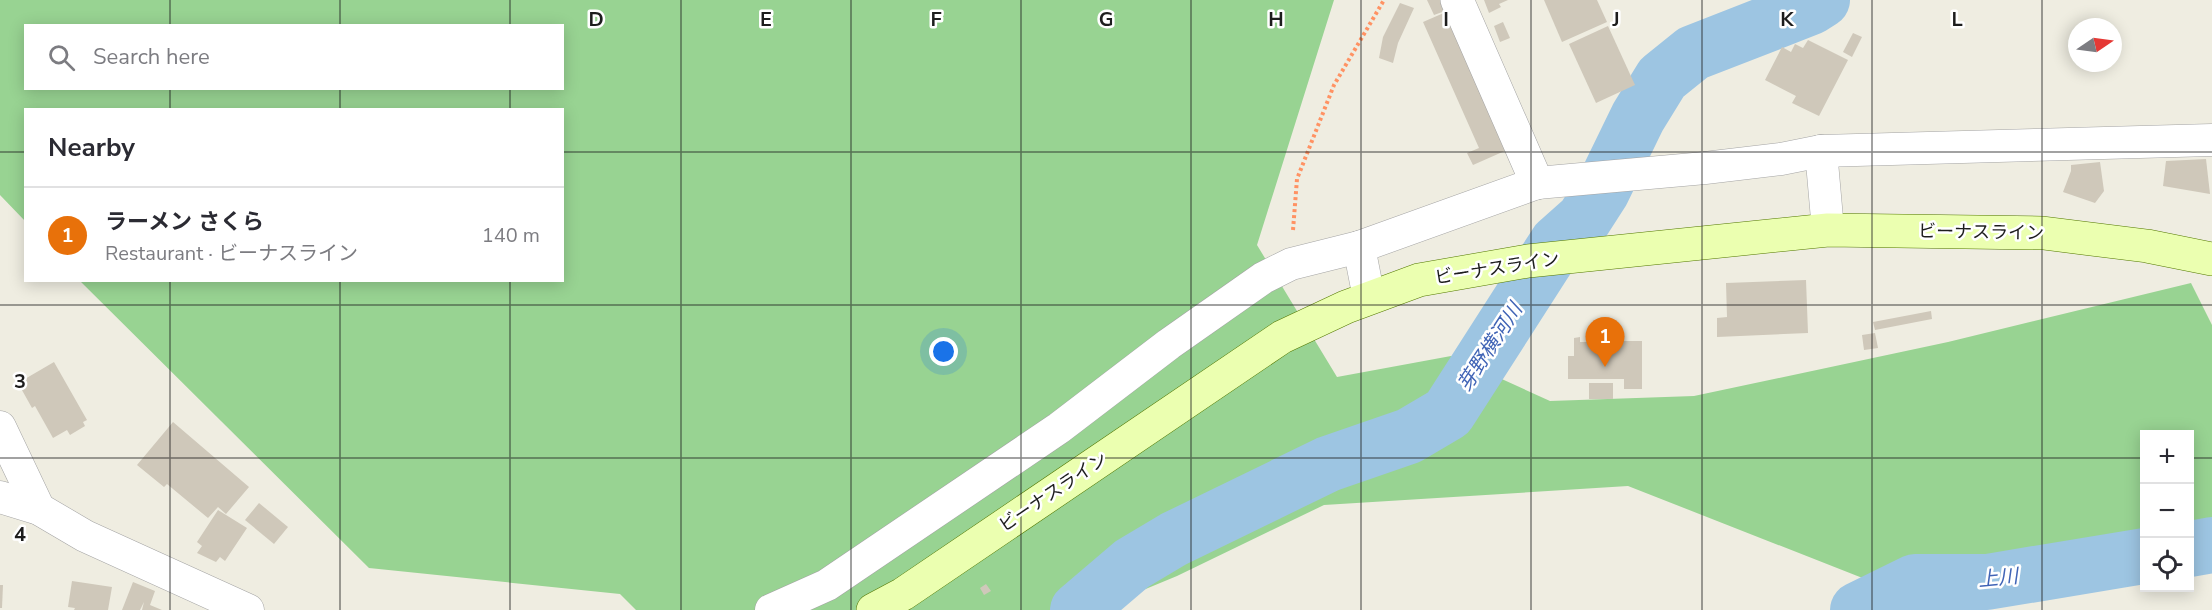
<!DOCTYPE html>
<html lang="en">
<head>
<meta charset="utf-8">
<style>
	body { margin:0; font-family:"Nunito Sans","Noto Sans JP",sans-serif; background:#f2f2f3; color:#2b2b33 }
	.controls { position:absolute; right:18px; bottom:18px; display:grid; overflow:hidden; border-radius:0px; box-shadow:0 3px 15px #0003 }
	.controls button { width:54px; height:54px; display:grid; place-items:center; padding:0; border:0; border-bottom:2px solid #e1e1e2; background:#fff; color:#2b2b33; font:30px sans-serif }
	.compass { position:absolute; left:2068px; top:18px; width:54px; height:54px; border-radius:50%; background:#fff; box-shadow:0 3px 15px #0003; rotate:77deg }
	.you { position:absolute; left:944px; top:352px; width:21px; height:21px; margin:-15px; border:4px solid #fff; border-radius:50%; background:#1a73e8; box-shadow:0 0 0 9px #1a73e833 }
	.badge { display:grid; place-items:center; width:39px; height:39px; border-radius:50%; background:#ca2800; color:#fff; font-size:20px; font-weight:700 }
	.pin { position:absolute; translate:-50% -50px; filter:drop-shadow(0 2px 3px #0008) }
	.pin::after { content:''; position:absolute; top:32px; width:21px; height:18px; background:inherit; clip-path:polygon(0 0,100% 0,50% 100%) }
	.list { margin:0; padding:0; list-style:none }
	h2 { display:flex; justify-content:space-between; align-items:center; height:78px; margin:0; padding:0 24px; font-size:26px }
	h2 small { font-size:20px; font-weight:400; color:#7c7c81 }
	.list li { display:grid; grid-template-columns:39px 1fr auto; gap:18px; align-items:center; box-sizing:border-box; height:96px; padding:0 24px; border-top:2px solid #e1e1e2 }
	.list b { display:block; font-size:22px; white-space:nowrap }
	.list p { margin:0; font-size:20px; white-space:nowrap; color:#7c7c81 }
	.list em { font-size:20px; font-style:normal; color:#7c7c81 }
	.icon { flex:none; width:33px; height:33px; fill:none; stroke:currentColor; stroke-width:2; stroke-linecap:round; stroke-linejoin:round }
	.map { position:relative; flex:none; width:2212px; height:610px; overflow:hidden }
	.search { position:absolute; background:#fff; box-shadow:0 3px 15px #0003; left:24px; top:24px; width:540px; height:66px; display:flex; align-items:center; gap:15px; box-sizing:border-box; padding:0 21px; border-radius:0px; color:#7c7c81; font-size:22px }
	.panel { position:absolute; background:#fff; box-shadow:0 3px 15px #0003; left:24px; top:108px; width:540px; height:174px; border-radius:0px }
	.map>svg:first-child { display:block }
	.forest { fill:#98d392; fill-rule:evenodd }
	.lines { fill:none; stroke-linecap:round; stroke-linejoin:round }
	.river { stroke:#9dc5e2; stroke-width:56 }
	.building { fill:#cfc8ba }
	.minor-casing { stroke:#a4a4a4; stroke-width:33 }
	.tertiary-casing { stroke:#a4a4a4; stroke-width:34 }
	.secondary-casing { stroke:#537800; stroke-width:34 }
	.path { stroke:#ff9263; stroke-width:4; stroke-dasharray:3 3; stroke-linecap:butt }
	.minor { stroke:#fff; stroke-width:32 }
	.tertiary { stroke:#fff; stroke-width:33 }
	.secondary { stroke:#ebffb0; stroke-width:33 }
	.grid { fill:none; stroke:#1d1d1d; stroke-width:1.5; stroke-opacity:0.55 }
	.labels { text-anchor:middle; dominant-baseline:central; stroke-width:5; stroke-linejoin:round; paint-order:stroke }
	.street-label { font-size:18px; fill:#1d1d1d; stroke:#fff }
	.water-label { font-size:20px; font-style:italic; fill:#4064b6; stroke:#fff }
	.grid-label { font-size:20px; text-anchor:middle; font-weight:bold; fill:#1d1d1d; stroke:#fff; stroke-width:5; stroke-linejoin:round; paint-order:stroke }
</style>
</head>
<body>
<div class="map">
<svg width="2212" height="610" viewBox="0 0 2212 610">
	<rect width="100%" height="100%" fill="#efede1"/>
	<!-- forest -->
	<path class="forest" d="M0,0H1334L1257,245L1337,377L1451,356L1550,401L1694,396L1948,342L2191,283L2212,325V533L2190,539V434H2144V552L2113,561L1865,579L1628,486L1324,505L1177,576L1095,610H636L620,594L369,568L80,281L562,280V110H26L25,221L0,195ZM26,26H562V88H26Z"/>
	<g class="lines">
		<!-- river -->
		<g class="river">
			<path d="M2190,549L2212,545"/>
			<path d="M1078,610L1132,564L1174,539L1328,464L1409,436L1448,413L1557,243L1584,219L1602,191L1638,117L1662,78L1693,53L1811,7L1822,0"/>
			<path d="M1858,610L1915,582H1987L2144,556"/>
		</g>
	</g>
	<!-- building -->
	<g class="building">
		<path d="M1427,0H1440L1445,11L1434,15Z"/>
		<path d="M1484,0H1508L1499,4L1501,7L1489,13Z"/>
		<path d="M1544,0H1597L1607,22L1562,42Z"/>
		<path d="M1400,3L1414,8L1398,43L1393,63L1379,58L1383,37Z"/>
		<path d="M1446,12L1507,150L1473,165L1467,153L1479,148L1423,22Z"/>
		<path d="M1503,22L1510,38L1500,42L1494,26Z"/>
		<path d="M1608,26L1635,85L1596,103L1569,44Z"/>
		<path d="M1853,33L1862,37L1852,57L1843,52Z"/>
		<path d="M1808,40L1848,60L1819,116L1792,103L1796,96L1765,80L1782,47L1791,52L1795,44L1803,48Z"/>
		<path d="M2206,159L2210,194L2163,186L2166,161Z"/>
		<path d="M2100,162L2104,191L2095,203L2063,192L2071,171V165Z"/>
		<path d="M1806,280L1808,333L1717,337V318L1727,317L1726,283Z"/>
		<path d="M1931,311L1932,319L1875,330L1873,322Z"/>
		<path d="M1610,332V341H1642V389H1624V379H1568V356H1574V338L1580,337V342H1592V333Z"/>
		<path d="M1875,333L1878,348L1864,350L1862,335Z"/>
		<path d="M54,362L87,420L83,422L85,426L70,435L67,430L53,438L35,406L32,408L18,383Z"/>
		<rect x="1589" y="383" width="24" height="16"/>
		<path d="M173,422L249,487L226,514L218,507L208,518L167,484L164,487L137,465Z"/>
		<path d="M259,503L288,527L274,544L245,520Z"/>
		<path d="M218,510L247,528L225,561L220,557L216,562L197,553L202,546L197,542Z"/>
		<path d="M72,581L112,587L108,610H74L75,608L68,607Z"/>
		<path d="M133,582L155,591L150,605L162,610H142L144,602L140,610H122Z"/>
		<path d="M986,584L991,591L984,595L980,588Z"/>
		<path d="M0,585H3L2,608H0Z"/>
	</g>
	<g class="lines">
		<defs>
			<g id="minor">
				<path d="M1821,151L1828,230"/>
				<path d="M1359,247L1369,298"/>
				<path d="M0,427L39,509"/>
				<path d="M0,497L39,509L85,536L248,610"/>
				<path d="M771,610L827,585L1059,428L1169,344L1263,278L1291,264L1359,247L1537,183L1705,168L1781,159L1821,151L2212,140"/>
			</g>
			<path id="tertiary" d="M1457,0L1537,183"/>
			<path id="secondary" d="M873,610L903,594L1282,337L1346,307L1419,280L1528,261L1828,230L2043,233L2147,246L2212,259"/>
		</defs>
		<!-- minor casing -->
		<use href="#minor" class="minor-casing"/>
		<!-- tertiary casing -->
		<use href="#tertiary" class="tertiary-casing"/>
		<!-- secondary casing -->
		<use href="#secondary" class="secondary-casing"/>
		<!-- path -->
		<path class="path" d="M1293,230L1297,179L1334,85L1384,0"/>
		<!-- minor -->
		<use href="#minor" class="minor"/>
		<!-- tertiary -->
		<use href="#tertiary" class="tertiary"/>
		<!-- secondary -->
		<use href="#secondary" class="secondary"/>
	</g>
	<!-- grid -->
	<path class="grid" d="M170,0V26M340,0V26M510,0V26M681,0V610M851,0V610M1021,0V610M1191,0V610M1361,0V610M1531,0V610M1702,0V610M1872,0V610M2042,0V610M170,88V110M340,88V110M510,88V110M0,152H26M562,152H2212M170,280V610M340,280V610M510,280V610M0,305H2212M0,458H2144M2190,458H2212"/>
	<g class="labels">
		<!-- street labels -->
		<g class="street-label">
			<text transform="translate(1981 232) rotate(1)">ビーナスライン</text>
			<text transform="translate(1497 268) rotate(-9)">ビーナスライン</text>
			<text transform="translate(1053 492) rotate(-34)">ビーナスライン</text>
		</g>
		<!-- water labels -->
		<g class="water-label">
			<text transform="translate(1490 347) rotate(-57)">芽野横河川</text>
			<text transform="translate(1998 578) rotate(-6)">上川</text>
		</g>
	</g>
	<g class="grid-label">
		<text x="596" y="26">D</text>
		<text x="766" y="26">E</text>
		<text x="936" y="26">F</text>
		<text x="1106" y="26">G</text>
		<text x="1276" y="26">H</text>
		<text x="1446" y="26">I</text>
		<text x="1616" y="26">J</text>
		<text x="1787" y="26">K</text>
		<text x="1957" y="26">L</text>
		<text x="20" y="388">3</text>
		<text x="20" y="541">4</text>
	</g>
</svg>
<div class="controls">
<button>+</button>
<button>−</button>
<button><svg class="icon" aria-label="locate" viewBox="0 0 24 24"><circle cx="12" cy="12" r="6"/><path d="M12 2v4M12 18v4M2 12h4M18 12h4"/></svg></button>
</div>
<svg class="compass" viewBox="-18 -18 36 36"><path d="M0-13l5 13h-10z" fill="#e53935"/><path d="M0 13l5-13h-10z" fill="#7c7c81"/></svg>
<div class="you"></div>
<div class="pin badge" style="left:1605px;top:367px;background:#e8710a">1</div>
<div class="search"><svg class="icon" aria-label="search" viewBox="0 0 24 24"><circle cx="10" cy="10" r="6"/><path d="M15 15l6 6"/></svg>Search here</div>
<section class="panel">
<h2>Nearby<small></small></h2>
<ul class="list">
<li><span class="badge" style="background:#e8710a">1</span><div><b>ラーメン さくら</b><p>Restaurant · ビーナスライン</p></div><em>140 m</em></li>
</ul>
</section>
</div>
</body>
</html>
